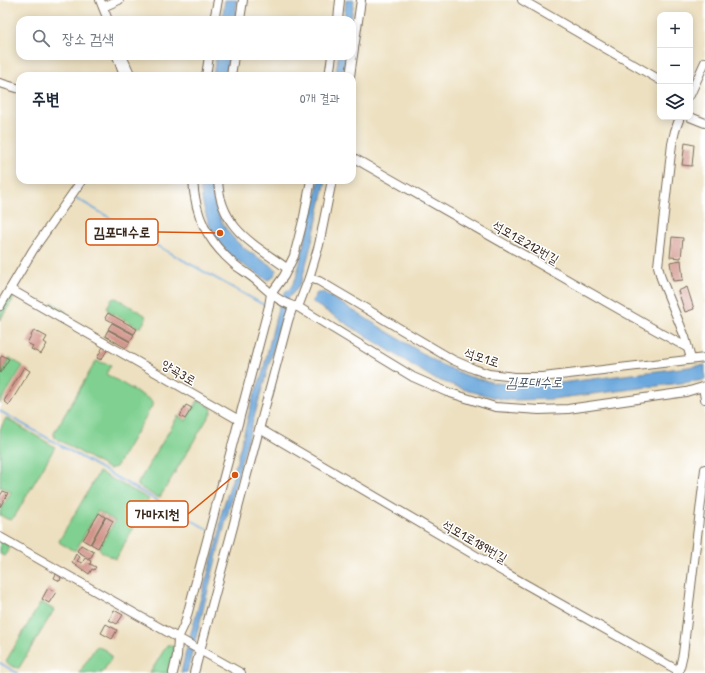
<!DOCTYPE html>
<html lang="ko">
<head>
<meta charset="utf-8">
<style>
	body { margin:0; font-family:"Patrick Hand","Poor Story",sans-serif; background:#f2f2f3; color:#1f2937 }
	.controls { position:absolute; right:12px; top:12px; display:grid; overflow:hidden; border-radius:8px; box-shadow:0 2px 10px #0003 }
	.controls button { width:36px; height:36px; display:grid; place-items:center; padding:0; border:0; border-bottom:1px solid #e0e1e3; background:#fff; color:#1f2937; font:20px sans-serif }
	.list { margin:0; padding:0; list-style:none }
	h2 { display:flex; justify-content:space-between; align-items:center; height:52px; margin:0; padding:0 16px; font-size:17px }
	h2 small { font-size:13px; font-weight:400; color:#747a83 }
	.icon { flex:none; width:22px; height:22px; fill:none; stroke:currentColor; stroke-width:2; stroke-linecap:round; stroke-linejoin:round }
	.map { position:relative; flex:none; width:705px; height:673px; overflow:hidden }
	.search { position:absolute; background:#fff; box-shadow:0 2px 10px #0003; left:16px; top:16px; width:340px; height:44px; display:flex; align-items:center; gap:10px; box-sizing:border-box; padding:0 14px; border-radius:12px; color:#747a83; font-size:15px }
	.panel { position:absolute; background:#fff; box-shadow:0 2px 10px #0003; left:16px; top:72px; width:340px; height:112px; border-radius:12px }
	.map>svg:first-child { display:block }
	.green { fill:#7fd091; stroke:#5d7d58 }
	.water { fill:#6ba7dc; stroke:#53687d }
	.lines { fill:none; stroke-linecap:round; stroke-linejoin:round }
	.stream { stroke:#6ba7dc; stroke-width:2 }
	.building { fill:#d1948b }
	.minor-casing { stroke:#796a57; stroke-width:10 }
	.minor { stroke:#fff; stroke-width:8 }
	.labels { text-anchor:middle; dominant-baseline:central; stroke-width:3; stroke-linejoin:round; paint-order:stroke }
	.street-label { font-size:13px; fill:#3b2a1e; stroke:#fff }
	.water-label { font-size:14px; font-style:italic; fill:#4e5c6a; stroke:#fff }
	.leader { fill:none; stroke:#d7540e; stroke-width:1.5 }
	.callout-dot { fill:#d7540e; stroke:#fff; stroke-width:1.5 }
	.callout { fill:#fff; stroke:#d7540e; stroke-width:1.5 }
	.callout-label { font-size:14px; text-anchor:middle; font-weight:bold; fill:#3b2a1e }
</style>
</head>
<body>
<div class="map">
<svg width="705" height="673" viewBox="0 0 705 673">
	<rect width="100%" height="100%" fill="#fff"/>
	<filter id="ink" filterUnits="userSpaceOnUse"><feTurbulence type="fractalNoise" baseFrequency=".025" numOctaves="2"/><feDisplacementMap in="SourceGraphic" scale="8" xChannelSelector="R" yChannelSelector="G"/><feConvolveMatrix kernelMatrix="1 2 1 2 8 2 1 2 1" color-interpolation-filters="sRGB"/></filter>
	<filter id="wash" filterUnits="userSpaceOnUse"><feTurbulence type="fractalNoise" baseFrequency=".012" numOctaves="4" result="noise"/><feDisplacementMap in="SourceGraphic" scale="16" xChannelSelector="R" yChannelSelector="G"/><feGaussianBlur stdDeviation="0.9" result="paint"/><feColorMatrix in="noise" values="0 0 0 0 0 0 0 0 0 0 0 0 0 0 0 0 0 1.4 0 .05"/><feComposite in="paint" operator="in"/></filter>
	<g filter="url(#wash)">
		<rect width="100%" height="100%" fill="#ede0c0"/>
		<!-- green -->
		<g class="green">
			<path d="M11,295H14V298L0,320C0,310 2,300 11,295Z"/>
			<path d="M116,298L145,315L146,319L141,327H138L108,311L107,307L112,299Z"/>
			<path d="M52,303H54L66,312L63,317L48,308Z"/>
			<path d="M10,358L23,366L0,403V375Z"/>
			<path d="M96,361L111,365L106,374L149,399L152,401V406L116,467L109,469L54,437V433Z"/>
			<path d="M197,401H200L211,407L212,411L160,497H156L138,486V483L178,416L186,421Z"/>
			<path d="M6,418L55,447L15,516L11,520L7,519L0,515V511L11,492L1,487L0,488V429Z"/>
			<path d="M99,472L149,499L116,559L102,552L99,548L115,521L98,511L76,550H73L60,543L59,541Z"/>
			<path d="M0,540L9,546L10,548L4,556L0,554Z"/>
			<path d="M41,602L54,610L19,668C15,668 8,665 6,661Z"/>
			<path d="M167,645H170L173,646L174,656L170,673H150Z"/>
			<path d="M97,646L107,651L111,656V659L102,673H79L95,648Z"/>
		</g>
		<!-- water -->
		<g class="water">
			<path d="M225,0H237L235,20H222Z"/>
			<path d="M346,0H354L351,20H344Z"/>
			<path d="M216,56H229L226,76H213Z"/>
			<path d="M338,56H346L343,76H336Z"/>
			<path d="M200,180H212C211,208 225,235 248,251C258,258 268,263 277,270L273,277L268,280C258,274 248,269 239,262C211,241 202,213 200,180Z"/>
			<path d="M319,180H326L313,238L302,279L297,289L289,297L285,308L239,470L187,672L181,673L187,647L219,534L222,511L232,480L253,398L262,375L278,308L283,296L286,291L290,289L296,278L307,232Z"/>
			<path d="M323,292L440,364L468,376L495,383L544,385L705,365V380L552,399L514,400L502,399L469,391L433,378L315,304L312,301L317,293H321Z"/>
		</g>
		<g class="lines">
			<!-- stream -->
			<g class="stream">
				<path d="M76,198L154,244L264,305"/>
				<path d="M0,411L207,529"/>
				<path d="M0,663L17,673"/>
			</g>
		</g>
		<g id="blocks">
			<!-- building -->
			<g class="building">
				<path d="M685,143L694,145L692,166L682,165Z"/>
				<path d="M672,237L683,238L681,258L670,257Z"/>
				<path d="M681,260L683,280L673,281L670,262Z"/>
				<path d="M687,287L694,309L685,312L678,291Z"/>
				<path d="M108,313L137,329L134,334L105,318Z"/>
				<path d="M112,323L134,335L130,341L108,329Z"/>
				<path d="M34,330L47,337L44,342L47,344L41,354L31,349L33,346L27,343Z"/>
				<path d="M108,330L130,342L126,348L105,336Z"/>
				<path d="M103,347L108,349L101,360L97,358Z"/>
				<path d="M2,355L9,359L0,373V359Z"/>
				<path d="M24,367L30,371L9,405L4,401Z"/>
				<path d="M186,405L192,408L185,419L180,416Z"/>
				<path d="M3,491L8,493L0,507V496Z"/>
				<path d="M99,513L105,517L90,544L83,540Z"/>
				<path d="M106,517L113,521L98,548L91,544Z"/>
				<path d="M81,545L94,552L90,559L77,551Z"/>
				<path d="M76,554L80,557L77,561L82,563L85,558L91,561L90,564L96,567L94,570L92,569L89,574L72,562Z"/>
				<path d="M56,574L61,577L60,581L54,578Z"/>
				<path d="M48,588L56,592L49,603L42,599Z"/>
				<path d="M114,610L123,615L117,624L109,620Z"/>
				<path d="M106,624L117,630L112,639L101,633Z"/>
			</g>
		</g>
	</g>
	<g filter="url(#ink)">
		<use href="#blocks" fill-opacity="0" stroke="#796a57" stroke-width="1"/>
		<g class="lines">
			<defs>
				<g id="minor">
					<path d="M100,0L108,20"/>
					<path d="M522,0L660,80"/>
					<path d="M103,7L119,0"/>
					<path d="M214,20L218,0"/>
					<path d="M240,20L243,0"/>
					<path d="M338,20L340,0"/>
					<path d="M117,56L124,76"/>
					<path d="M122,56L131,76"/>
					<path d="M206,76L209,56"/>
					<path d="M231,76L234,56"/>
					<path d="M329,76L332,56"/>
					<path d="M350,76L361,0"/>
					<path d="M0,83L20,89"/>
					<path d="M690,95L705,62"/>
					<path d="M680,117L675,131L672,144L658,266L661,278L685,337L691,359"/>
					<path d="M690,117L705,123"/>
					<path d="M352,157L652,328L688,348"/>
					<path d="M193,180C195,216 207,241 235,265C243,271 252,276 259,283C271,293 281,304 298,307L309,278L319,281L453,360L474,369L489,374L515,377H543L705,358"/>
					<path d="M218,180C220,229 254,244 288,269"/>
					<path d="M309,278L319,245L332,180"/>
					<path d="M10,289L33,250L82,180"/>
					<path d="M0,306L10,289L239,420L269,306L271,294L284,276L294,256L304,217L311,180"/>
					<path d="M298,307L413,377L447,392L495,407L539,410L568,409L686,392L703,387"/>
					<path d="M705,386L703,387L705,399"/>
					<path d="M260,429L495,567L679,671"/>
					<path d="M0,537L178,638L241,673"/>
					<path d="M173,673L177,656L178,638L185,623L239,420"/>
					<path d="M194,673L288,321L293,306"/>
					<path d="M677,673L680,667L683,654L705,469"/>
				</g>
			</defs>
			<!-- minor casing -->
			<use href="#minor" class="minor-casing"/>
			<!-- minor -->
			<use href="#minor" class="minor"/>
		</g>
	</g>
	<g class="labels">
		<!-- street labels -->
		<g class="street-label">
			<text transform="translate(526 242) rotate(30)">석모1로212번길</text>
			<text transform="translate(482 357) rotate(18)">석모1로</text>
			<text transform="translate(179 372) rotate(31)">양곡3로</text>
			<text transform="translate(475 541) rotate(30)">석모1로189번길</text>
		</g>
		<!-- water labels -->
		<g class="water-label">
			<text x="534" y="381">김포대수로</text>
		</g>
	</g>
	<!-- callouts -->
	<path class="leader" d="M220 233L158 232M235 475L188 514"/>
	<g class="callout-dot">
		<circle cx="220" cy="233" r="4"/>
		<circle cx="235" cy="475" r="4"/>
	</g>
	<g class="callout">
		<rect x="86" y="219" width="72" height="26" rx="4"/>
		<rect x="127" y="501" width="61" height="26" rx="4"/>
	</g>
	<g class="callout-label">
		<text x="122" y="237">김포대수로</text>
		<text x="157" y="519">가마지천</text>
	</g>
</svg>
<div class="controls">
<button>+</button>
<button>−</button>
<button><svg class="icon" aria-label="layers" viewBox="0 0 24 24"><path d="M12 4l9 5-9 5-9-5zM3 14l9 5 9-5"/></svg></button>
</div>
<div class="search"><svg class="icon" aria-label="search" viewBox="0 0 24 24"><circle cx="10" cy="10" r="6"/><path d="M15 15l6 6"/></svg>장소 검색</div>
<section class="panel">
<h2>주변<small>0개 결과</small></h2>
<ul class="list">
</ul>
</section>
</div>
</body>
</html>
